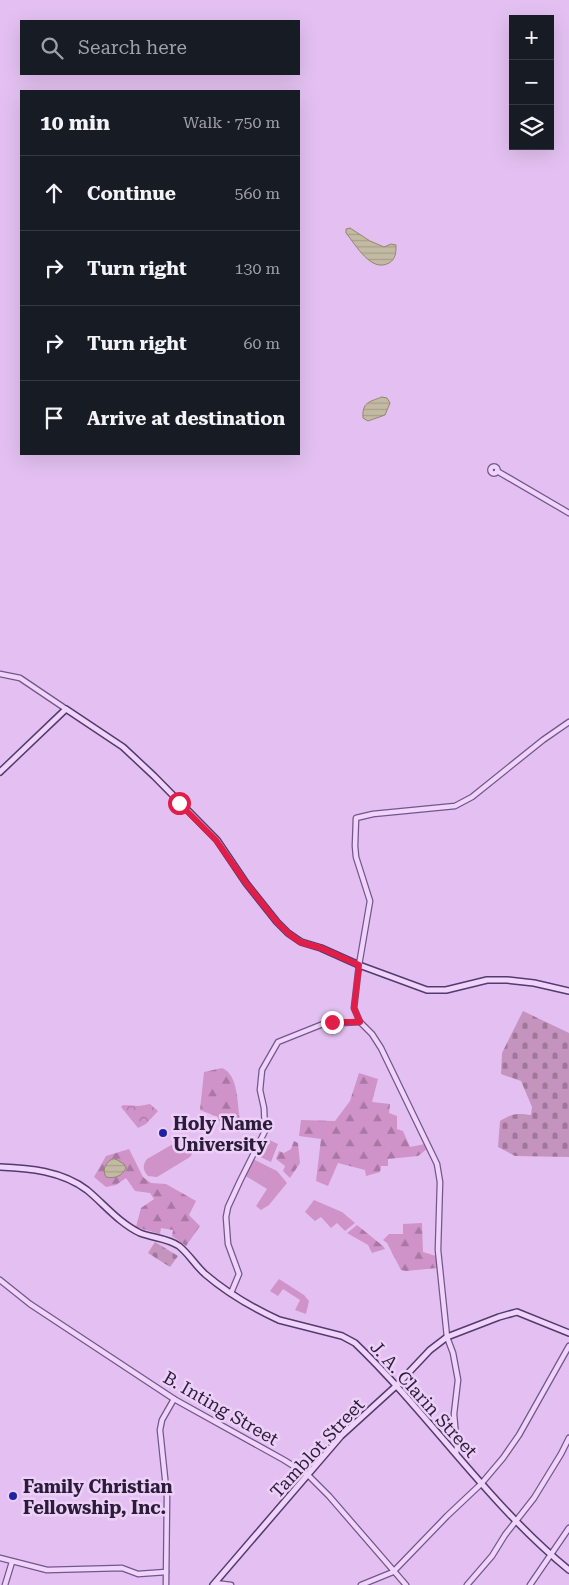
<!DOCTYPE html>
<html lang="en">
<head>
<meta charset="utf-8">
<style>
	body { margin:0; font-family:"Roboto Serif",serif; background:#242831; color:#f1f3f6 }
	.controls { position:absolute; right:15px; top:15px; display:grid; overflow:hidden; border-radius:0px; box-shadow:0 5px 20px #0002 }
	.controls button { width:45px; height:45px; display:grid; place-items:center; padding:0; border:0; border-bottom:1px solid #363941; background:#171b24; color:#f1f3f6; font:25px sans-serif }
	.stop { position:absolute; width:15px; height:15px; margin:-11px; border:4px solid #e11d48; border-radius:50%; background:#fff }
	.stop.end { background:#e11d48; border-color:#fff; box-shadow:0 1px 5px #0008 }
	.list { margin:0; padding:0; list-style:none }
	h2 { display:flex; justify-content:space-between; align-items:center; height:65px; margin:0; padding:0 20px; font-size:21px }
	h2 small { font-size:16px; font-weight:400; color:#9ea1a6 }
	.list li { display:grid; grid-template-columns:32px 1fr auto; gap:15px; align-items:center; box-sizing:border-box; height:75px; padding:0 20px; border-top:1px solid #363941 }
	.list b { display:block; font-size:19px; white-space:nowrap }
	.list em { font-size:16px; font-style:normal; color:#9ea1a6 }
	.icon { flex:none; width:28px; height:28px; fill:none; stroke:currentColor; stroke-width:2; stroke-linecap:round; stroke-linejoin:round }
	.map { position:relative; flex:none; width:569px; height:1585px; overflow:hidden }
	.search { position:absolute; background:#171b24; box-shadow:0 5px 20px #0002; left:20px; top:20px; width:280px; height:55px; display:flex; align-items:center; gap:12px; box-sizing:border-box; padding:0 18px; border-radius:0px; color:#9ea1a6; font-size:19px }
	.panel { position:absolute; background:#171b24; box-shadow:0 5px 20px #0002; left:20px; top:90px; width:280px; height:365px; border-radius:0px }
	.map>svg:first-child { display:block }
	.grass { fill:#d093c9 }
	.forest { fill:url(#forest-firs) }
	.cemetery { fill:url(#cemetery-stones) }
	.park { fill:url(#park-crowns) }
	.water { fill:url(#water-rules); stroke:#92886a }
	.lines { fill:none; stroke-linecap:round; stroke-linejoin:round }
	.tertiary-casing { stroke:#73568c; stroke-width:7 }
	.secondary-casing { stroke:#543a6e; stroke-width:8 }
	.tertiary { stroke:#f0d4fb; stroke-width:4.5 }
	.secondary { stroke:#f0d4fb; stroke-width:5 }
	.route { stroke:#e11d48; stroke-width:6 }
	.poi-dot { fill:#2222a0; stroke:#edd0f8; stroke-width:2 }
	.labels { text-anchor:middle; dominant-baseline:central; stroke-width:5; stroke-linejoin:round; paint-order:stroke }
	.poi-label { font-size:18px; font-weight:bold; fill:#2b1c3a; stroke:#edd0f8; text-anchor:start }
	.street-label { font-size:18px; fill:#2b1c3a; stroke:#edd0f8 }
</style>
</head>
<body>
<div class="map">
<svg width="569" height="1585" viewBox="0 0 569 1585">
	<defs>
		<pattern id="forest-firs" width="22" height="20" patternUnits="userSpaceOnUse" patternTransform="scale(1.25)"><rect width="22" height="20" fill="#d093c9"/><path d="M5 1l3.5 6h-7zM16 11l3.5 6h-7z" fill="#a977a4"/></pattern>
		<pattern id="cemetery-stones" width="16" height="16" patternUnits="userSpaceOnUse" patternTransform="scale(1.25)"><rect width="16" height="16" fill="#c493be"/><path d="M2 7V4a2 2 0 0 1 4 0v3zM10 15v-3a2 2 0 0 1 4 0v3z" fill="#9f779b"/></pattern>
		<pattern id="park-crowns" width="20" height="18" patternUnits="userSpaceOnUse" patternTransform="scale(1.25)"><rect width="20" height="18" fill="#d093c9"/><path d="M2 6a3 3 0 1 1 6 0M12 15a3 3 0 1 1 6 0" fill="none" stroke="#a977a4"/></pattern>
		<pattern id="water-rules" width="6" height="5" patternUnits="userSpaceOnUse" patternTransform="scale(1.25)"><rect width="6" height="5" fill="#c3baa3"/><path d="M0 2.5h6" fill="none" stroke="#a89f8d"/></pattern>
	</defs>
	<rect width="100%" height="100%" fill="#e3c0f1"/>
	<!-- grass -->
	<g class="grass">
		<path d="M265,1138L278,1144L271,1162L256,1155Z"/>
		<path d="M180,1140H186L192,1145V1154L190,1157L157,1177L148,1176C143,1171 142,1165 147,1159Z"/>
		<path d="M253,1159L277,1171L287,1183L269,1205L261,1210L256,1206L267,1189L244,1175Z"/>
		<path d="M314,1200L342,1212L355,1223L345,1231L337,1223L331,1228L321,1217L315,1221L305,1212Z"/>
		<path d="M279,1279L304,1295L309,1301L306,1314L295,1310L300,1300L283,1289L278,1296L270,1291Z"/>
	</g>
	<!-- forest -->
	<g class="forest">
		<path d="M222,1068C239,1075 237,1104 240,1120L243,1124L239,1133L223,1126L224,1123L217,1120L218,1117L200,1110L204,1072Z"/>
		<path d="M359,1073L378,1079L372,1102L390,1104L389,1113L397,1116V1129L403,1131L410,1147L425,1144L427,1149L418,1156L388,1159V1166H381L380,1172L366,1176L365,1170L338,1163L328,1186L316,1181L321,1139L299,1136L301,1120L335,1121L350,1101Z"/>
		<path d="M294,1141L298,1143L300,1163L290,1178L283,1171L285,1166L276,1159L279,1151L284,1153L291,1149Z"/>
		<path d="M129,1149L143,1177L151,1183L166,1184L196,1201L189,1215L200,1226L186,1246L172,1236L173,1230L161,1228L160,1234L136,1227L141,1208L154,1199L150,1193L135,1191L126,1178L116,1185L106,1187L94,1177L106,1156Z"/>
		<path d="M422,1223L423,1252L436,1256L437,1268L406,1271L401,1270L387,1243L383,1240L389,1234H403V1224Z"/>
		<path d="M357,1225L383,1246L385,1249L372,1253L368,1245L347,1233Z"/>
	</g>
	<!-- cemetery -->
	<g class="cemetery">
		<path d="M523,1011L569,1033V1157L515,1156L498,1147L500,1121C513,1113 517,1113 531,1115L532,1107L521,1081L501,1074L502,1053Z"/>
		<path d="M155,1242L178,1256L170,1267L148,1253Z"/>
	</g>
	<!-- park -->
	<path class="park" d="M150,1104L158,1111L146,1124L138,1128L121,1107L123,1105L139,1106Z"/>
	<!-- water -->
	<g class="water">
		<path d="M350,228L370,241L384,247L391,244L396,245C396,252 396,259 389,263C371,273 356,245 346,233V229Z"/>
		<path d="M382,397L387,398L390,403L385,415L368,421L363,418C362,402 369,402 382,397Z"/>
		<path d="M114,1158L124,1164L126,1168C122,1176 115,1179 106,1177C101,1169 107,1161 114,1158Z"/>
	</g>
	<g class="lines">
		<defs>
			<g id="tertiary">
				<circle cx="494" cy="470" r="3.5"/>
				<path d="M497,471L569,513"/>
				<path d="M0,674L20,678L66,709"/>
				<path d="M0,1280L30,1304L174,1399L284,1460L308,1475L329,1496L406,1585"/>
				<path d="M231,1293L239,1274L228,1244L226,1217L228,1207L240,1181L265,1131L264,1108L260,1090L262,1070L278,1042L323,1024L360,1022"/>
				<path d="M456,1453L457,1448L454,1414L458,1380L453,1353L447,1337L438,1250L440,1182L437,1164L381,1048L372,1034L360,1022L354,1008L359,965L370,901L356,857L355,846L356,818L373,814L455,806L472,797L543,740L569,722"/>
				<path d="M0,1558L47,1570L122,1568L138,1574L166,1572"/>
				<path d="M215,1583L231,1585"/>
				<path d="M5,1585L12,1562"/>
				<path d="M166,1585L167,1497L160,1430L162,1420L174,1399"/>
				<path d="M361,1585L393,1572L447,1516L481,1484L503,1458L519,1435L569,1346"/>
				<path d="M467,1585L492,1556L505,1535L534,1498L561,1454L569,1438"/>
				<path d="M530,1585L569,1528"/>
			</g>
			<g id="secondary">
				<path d="M0,772L66,709L123,747L154,776L217,840L246,883L277,922L288,933L301,942L321,948L359,965L427,990H446L487,980H507L534,983L569,991"/>
				<path d="M0,1167C29,1168 62,1171 87,1190C104,1204 119,1223 140,1233C153,1238 167,1238 179,1246C189,1254 195,1265 205,1274C226,1292 253,1308 279,1320L342,1336L355,1343C430,1415 488,1504 569,1570"/>
				<path d="M213,1585L341,1436L396,1386L430,1350L447,1337L499,1317L517,1312L569,1333"/>
			</g>
		</defs>
		<!-- tertiary casing -->
		<use href="#tertiary" class="tertiary-casing"/>
		<!-- secondary casing -->
		<use href="#secondary" class="secondary-casing"/>
		<!-- tertiary -->
		<use href="#tertiary" class="tertiary"/>
		<!-- secondary -->
		<use href="#secondary" class="secondary"/>
	</g>
	<g class="lines">
		<!-- route -->
		<path class="route" d="M179,803L216,840L246,883L277,922L288,933L300,942L321,948L359,965L354,1008L360,1022H332"/>
	</g>
	<!-- markers -->
	<g class="poi-dot">
		<circle cx="163" cy="1133" r="5"/>
		<circle cx="13" cy="1496" r="5"/>
	</g>
	<g class="labels">
		<!-- poi labels -->
		<g class="poi-label">
			<text x="173" y="1123">Holy Name<tspan x="173" dy="21">University</tspan></text>
			<text x="23" y="1486">Family Christian<tspan x="23" dy="21">Fellowship, Inc.</tspan></text>
		</g>
		<!-- street labels -->
		<g class="street-label">
			<text transform="translate(424 1399) rotate(48)">J. A. Clarin Street</text>
			<text transform="translate(221 1408) rotate(30)">B. Inting Street</text>
			<text transform="translate(317 1448) rotate(-47)">Tamblot Street</text>
		</g>
	</g>
</svg>
<div class="controls">
<button>+</button>
<button>−</button>
<button><svg class="icon" aria-label="layers" viewBox="0 0 24 24"><path d="M12 4l9 5-9 5-9-5zM3 14l9 5 9-5"/></svg></button>
</div>
<div class="stop" style="left:179px;top:803px"></div>
<div class="stop end" style="left:332px;top:1022px"></div>
<div class="search"><svg class="icon" aria-label="search" viewBox="0 0 24 24"><circle cx="10" cy="10" r="6"/><path d="M15 15l6 6"/></svg>Search here</div>
<section class="panel">
<h2>10 min<small>Walk · 750 m</small></h2>
<ul class="list">
<li><svg class="icon" aria-label="ahead" viewBox="0 0 24 24"><path d="M12 20V5M6 11l6-6 6 6"/></svg><div><b>Continue</b></div><em>560 m</em></li>
<li><svg class="icon" aria-label="right" viewBox="0 0 24 24"><path d="M7 20v-9h11M14 6l5 5-5 5"/></svg><div><b>Turn right</b></div><em>130 m</em></li>
<li><svg class="icon" aria-label="right" viewBox="0 0 24 24"><path d="M7 20v-9h11M14 6l5 5-5 5"/></svg><div><b>Turn right</b></div><em>60 m</em></li>
<li><svg class="icon" aria-label="arrive" viewBox="0 0 24 24"><path d="M6 21V4h12l-3 4 3 4H6"/></svg><div><b>Arrive at destination</b></div></li>
</ul>
</section>
</div>
</body>
</html>
